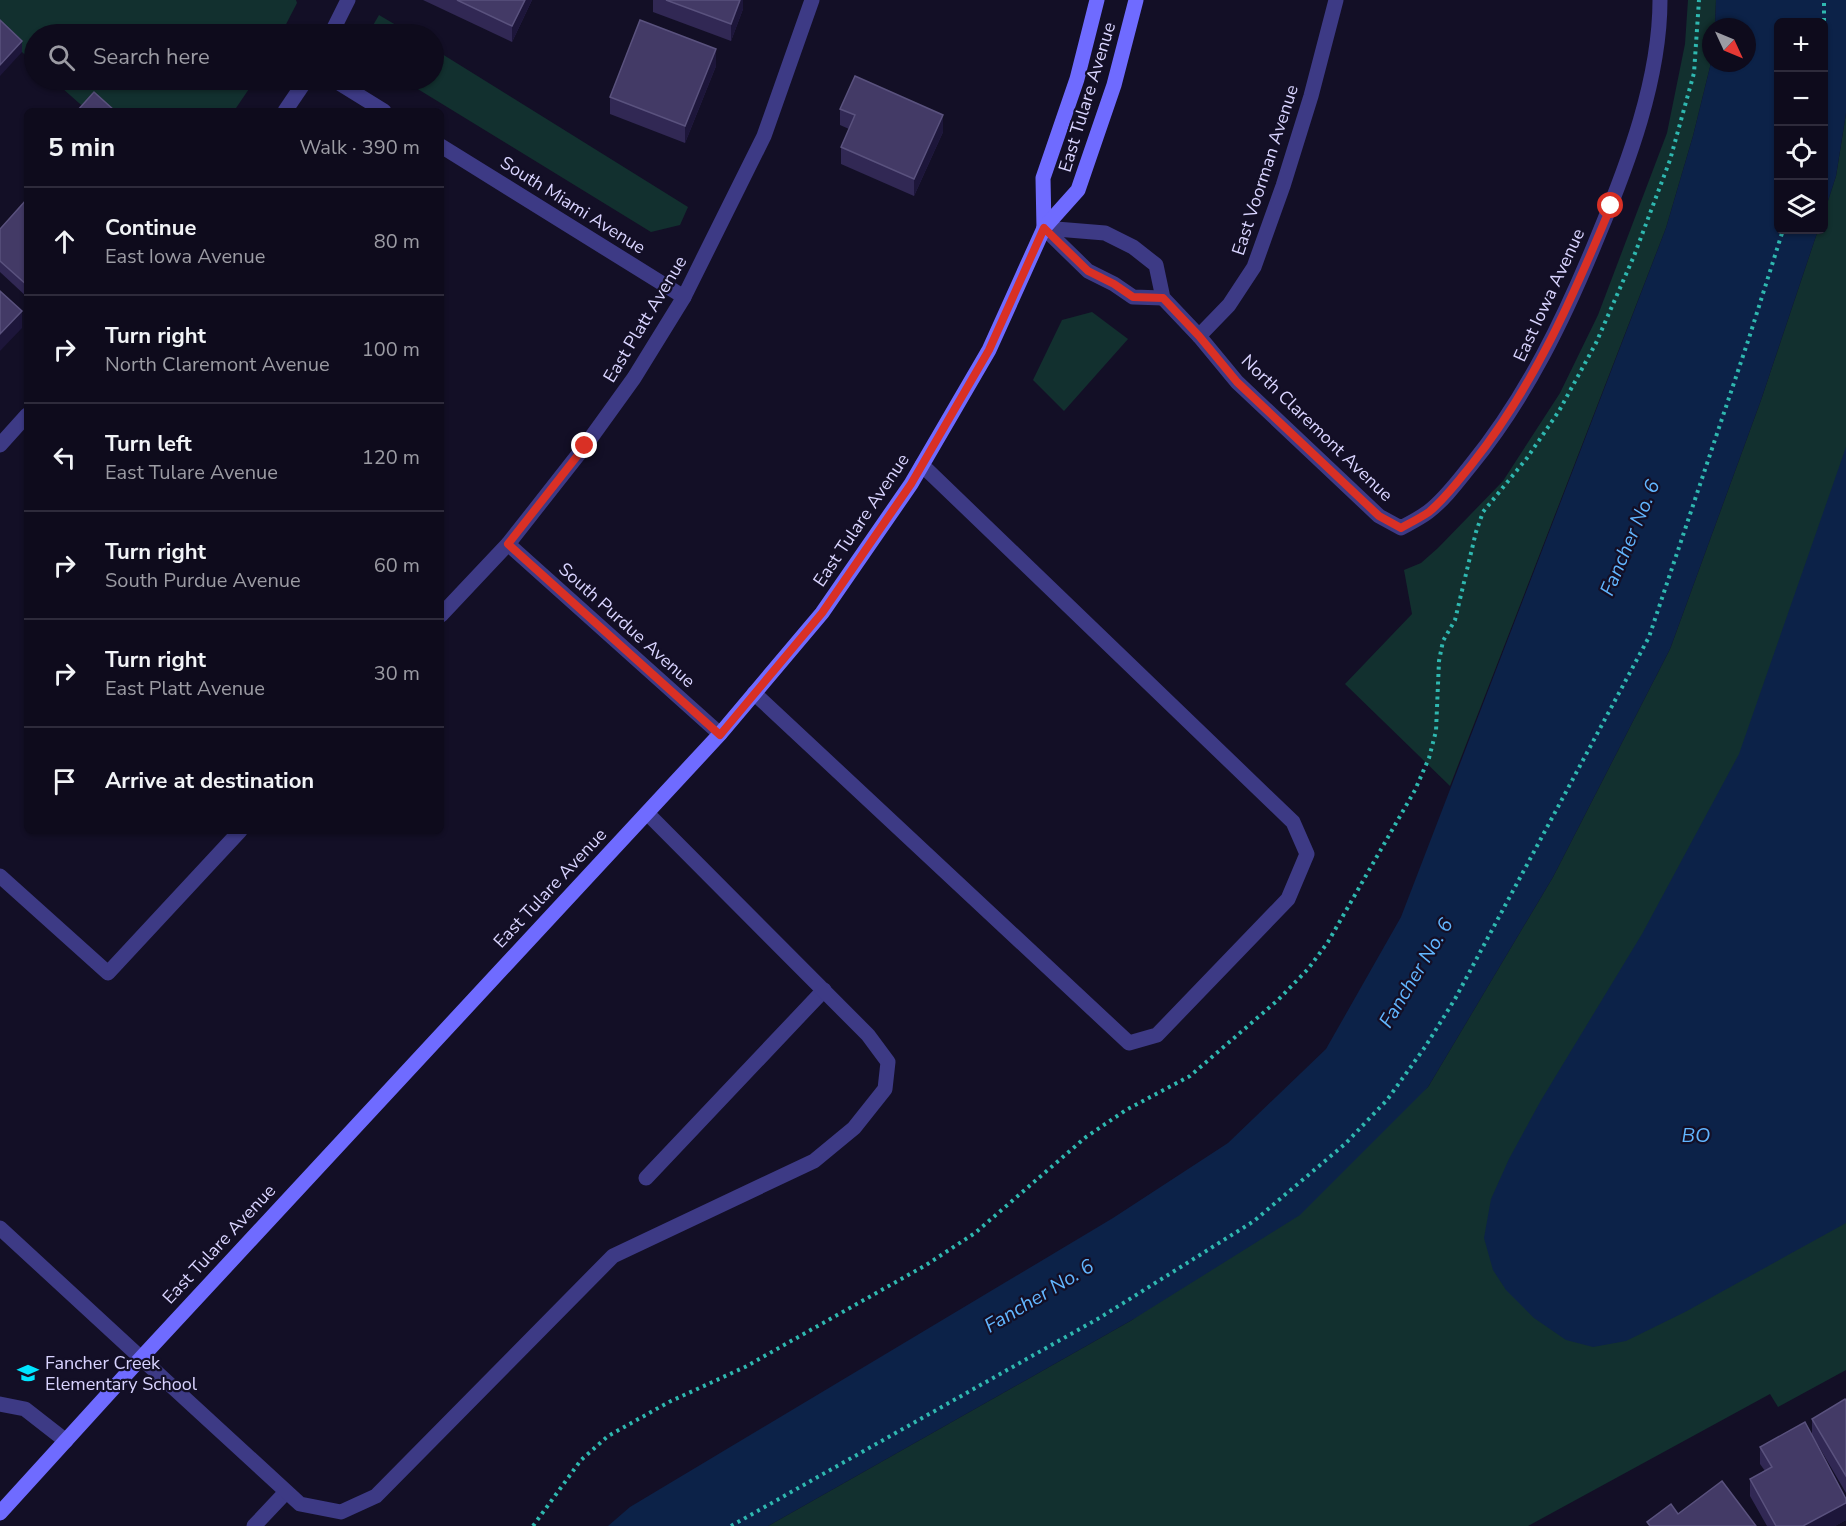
<!DOCTYPE html>
<html lang="en">
<head>
<meta charset="utf-8">
<style>
	body { margin:0; font-family:"Nunito Sans",sans-serif; background:#171425; color:#f1f3f6 }
	.controls { position:absolute; right:18px; top:18px; display:grid; overflow:hidden; border-radius:9px; box-shadow:0 2px 4px #0004 }
	.controls button { width:54px; height:54px; display:grid; place-items:center; padding:0; border:0; border-bottom:2px solid #2e2b3b; background:#0e0b1c; color:#f1f3f6; font:30px sans-serif }
	.compass { position:absolute; left:1702px; top:18px; width:54px; height:54px; border-radius:50%; background:#0e0b1c; box-shadow:0 2px 4px #0004; rotate:134deg }
	.stop { position:absolute; width:18px; height:18px; margin:-14px; border:4px solid #d93025; border-radius:50%; background:#fff }
	.stop.end { background:#d93025; border-color:#fff; box-shadow:0 2px 6px #0008 }
	.list { margin:0; padding:0; list-style:none }
	h2 { display:flex; justify-content:space-between; align-items:center; height:78px; margin:0; padding:0 24px; font-size:26px }
	h2 small { font-size:20px; font-weight:400; color:#9b9ba3 }
	.list li { display:grid; grid-template-columns:39px 1fr auto; gap:18px; align-items:center; box-sizing:border-box; height:108px; padding:0 24px; border-top:2px solid #2e2b3b }
	.list b { display:block; font-size:22px; white-space:nowrap }
	.list p { margin:0; font-size:20px; white-space:nowrap; color:#9b9ba3 }
	.list em { font-size:20px; font-style:normal; color:#9b9ba3 }
	.icon { flex:none; width:33px; height:33px; fill:none; stroke:currentColor; stroke-width:2; stroke-linecap:round; stroke-linejoin:round }
	.map { position:relative; flex:none; width:1846px; height:1526px; overflow:hidden }
	.search { position:absolute; background:#0e0b1c; box-shadow:0 2px 4px #0004; left:24px; top:24px; width:420px; height:66px; display:flex; align-items:center; gap:15px; box-sizing:border-box; padding:0 21px; border-radius:33px; color:#9b9ba3; font-size:22px }
	.panel { position:absolute; background:#0e0b1c; box-shadow:0 2px 4px #0004; left:24px; top:108px; width:420px; height:726px; border-radius:9px }
	.map>svg:first-child { display:block }
	.green { fill:#12302f }
	.water { fill:#0c2248 }
	.lines { fill:none; stroke-linecap:round; stroke-linejoin:round }
	.path { stroke:#2fb8b0; stroke-width:4; stroke-dasharray:3 4.5; stroke-linecap:butt }
	.lane { stroke:#3d3a85; stroke-width:15 }
	.street { stroke:#3d3a85; stroke-width:15 }
	.secondary { stroke:#6f6bff; stroke-width:15 }
	.wall { fill:#312854 }
	.shaded-wall { fill:#1d163a }
	.building { fill:#433a66; stroke:#5a527e; stroke-width:1.5 }
	.route { stroke:#d93025; stroke-width:8 }
	.labels { text-anchor:middle; dominant-baseline:central; stroke-width:4.5; stroke-linejoin:round; paint-order:stroke }
	.street-label { font-size:18px; fill:#d9d4ff; stroke:#130f26 }
	.poi-label { font-size:18px; fill:#d9d4ff; stroke:#130f26; text-anchor:start }
	.water-label { font-size:20px; font-style:italic; fill:#62b6ff; stroke:#130f26 }
</style>
</head>
<body>
<div class="map">
<svg width="1846" height="1526" viewBox="0 0 1846 1526">
	<rect width="100%" height="100%" fill="#130f26"/>
	<!-- green -->
	<g class="green">
		<path d="M0,0H296L297,3L281,34H34V63L0,32Z"/>
		<path d="M1688,0H1716L1715,27H1711V63L1693,136L1666,228L1450,786L1345,684L1412,614L1404,570L1421,563L1438,548L1503,481L1560,393L1598,315L1667,133L1685,44Z"/>
		<path d="M379,15L411,34H368Z"/>
		<path d="M434,49L688,207L680,225L651,232L403,80H434Z"/>
		<path d="M53,80H255L234,111H88Z"/>
		<path d="M1846,113V1370L1778,1407L1770,1394L1528,1526H768L1132,1320L1428,1087L1553,877L1670,649L1761,400L1818,230H1824V213L1836,176Z"/>
		<path d="M1092,312L1128,339L1064,411L1033,380L1062,320Z"/>
	</g>
	<!-- water -->
	<g class="water">
		<path d="M1716,0H1846V113L1836,176L1824,213V22H1778V230H1818L1761,400L1670,649L1553,877L1428,1087L1300,1215L1132,1320L768,1526H608L630,1507L1113,1218L1228,1143L1326,1049L1401,917L1666,228L1693,136L1711,63H1747V27H1715Z"/>
		<path d="M1846,447V1223L1685,1312L1626,1341L1593,1347L1566,1340L1534,1318L1506,1290L1493,1270L1484,1238L1491,1199L1509,1159L1540,1102L1642,934L1739,754Z"/>
	</g>
	<g class="lines">
		<!-- path -->
		<g class="path">
			<path d="M1824,66V0"/>
			<path d="M533,1526L581,1460L608,1436L669,1402L745,1367L926,1265L975,1233L1086,1137L1126,1110L1190,1076L1278,1000L1308,969L1328,942L1415,790L1429,758L1436,731L1439,661L1443,641L1455,620L1476,532L1483,512L1527,458L1559,411L1596,343L1634,256L1670,160L1694,73L1699,0"/>
			<path d="M731,1526L1101,1317L1254,1221L1345,1144L1387,1100L1425,1047L1455,999L1649,637L1749,338L1783,230"/>
		</g>
		<!-- lane -->
		<g class="lane">
			<path d="M646,1178L824,990"/>
			<path d="M0,1228L141,1358"/>
			<path d="M0,1404L25,1409L66,1441"/>
			<path d="M254,1526L286,1492"/>
		</g>
		<!-- street -->
		<g class="street">
			<path d="M331,34L348,0"/>
			<path d="M334,80L384,111"/>
			<path d="M285,111L306,80"/>
			<path d="M441,146L684,297"/>
			<path d="M1044,228L1105,233L1133,247L1156,265L1163,298L1199,336L1237,382L1379,516L1401,528C1410,523 1420,518 1428,512C1445,499 1458,481 1471,465C1527,396 1565,317 1598,236C1628,164 1660,79 1660,0"/>
			<path d="M1044,228L1088,271L1114,284L1133,297L1163,298"/>
			<path d="M1199,336L1229,305L1254,267L1283,186L1311,96L1336,0"/>
			<path d="M0,445L27,415"/>
			<path d="M508,544L720,734"/>
			<path d="M441,615L508,544L585,446L634,378L684,297L764,136L812,0"/>
			<path d="M754,693L1129,1043L1157,1035L1288,899L1307,854L1293,822L922,465"/>
			<path d="M0,876L108,973L240,831"/>
			<path d="M141,1358L300,1504L341,1512L376,1496L613,1256L814,1161L854,1128L885,1089L888,1062L868,1035L647,813"/>
		</g>
		<!-- secondary -->
		<g class="secondary">
			<path d="M1044,228L1043,178L1077,79L1097,0"/>
			<path d="M0,1513L141,1358L720,734L822,613L911,484L989,350L1044,228L1078,190L1114,85L1136,0"/>
		</g>
	</g>
	<!-- wall -->
	<g class="wall">
		<path d="M423,0H532L512,42Z"/>
		<path d="M653,0H743V9L731,41L653,12Z"/>
		<path d="M716,66L685,143L610,114V97Z"/>
		<path d="M840,109L943,132L914,196L841,164V147L849,129L840,125Z"/>
		<path d="M27,199V297L0,272V229Z"/>
		<path d="M1846,1401V1493L1815,1440L1846,1499V1520L1835,1526H1767L1750,1496V1479L1765,1471L1760,1464V1447L1812,1435V1419Z"/>
	</g>
	<!-- shaded-wall -->
	<g class="shaded-wall">
		<path d="M525,0H532L512,42V26Z"/>
		<path d="M740,0H743V9L731,41V24Z"/>
		<path d="M22,41V52L0,76V65Z"/>
		<path d="M716,49V66L685,143V126Z"/>
		<path d="M943,115V132L914,196V179Z"/>
		<path d="M22,311V328L0,351V334Z"/>
		<path d="M1846,1503V1520L1835,1526H1803Z"/>
	</g>
	<!-- building -->
	<g class="building">
		<path d="M457,0H525L512,26Z"/>
		<path d="M666,0H740L731,24Z"/>
		<path d="M0,20L22,41L0,65Z"/>
		<path d="M640,20L716,49L685,126L610,97Z"/>
		<path d="M855,76L943,115L914,179L841,147L855,115L840,109Z"/>
		<path d="M94,92L115,111H77Z"/>
		<path d="M27,199V285L0,261V229Z"/>
		<path d="M0,291L22,311L0,334Z"/>
		<path d="M1845,1399L1846,1401V1476L1812,1419Z"/>
		<path d="M1805,1422L1846,1499V1503L1803,1526H1776L1750,1479L1772,1467L1760,1447Z"/>
		<path d="M1722,1481L1756,1526H1650L1647,1522L1671,1504L1678,1514Z"/>
	</g>
	<g class="lines">
		<!-- route -->
		<path class="route" d="M585,446L508,544L720,735L822,613L911,484L989,350L1044,228L1088,271L1114,284L1133,297L1163,298L1199,336L1237,382L1379,516L1401,528C1410,523 1420,518 1429,512C1446,498 1459,480 1472,464C1534,386 1573,297 1611,206"/>
	</g>
	<!-- icons -->
	<defs>
		<symbol id="school-bare" viewBox="-9 -9 18 18"><path d="M0-5L7-2L0 1L-7-2ZM-4 1L0 2.5L4 1V4Q0 6-4 4Z" fill="#00e5ff" stroke="#130f26" stroke-width="2.5" paint-order="stroke"/></symbol>
	</defs>
	<g fill-rule="evenodd">
		<use href="#school-bare" x="13" y="1358" width="30" height="30"/>
	</g>
	<g class="labels">
		<!-- street labels -->
		<g class="street-label">
			<text transform="translate(1087 97) rotate(-73)">East Tulare Avenue</text>
			<text transform="translate(1265 170) rotate(-72)">East Voorman Avenue</text>
			<text transform="translate(573 205) rotate(32)">South Miami Avenue</text>
			<text transform="translate(1549 295) rotate(-65)">East Iowa Avenue</text>
			<text transform="translate(645 319) rotate(-59)">East Platt Avenue</text>
			<text transform="translate(1317 428) rotate(44)">North Claremont Avenue</text>
			<text transform="translate(861 520) rotate(-56)">East Tulare Avenue</text>
			<text transform="translate(627 625) rotate(42)">South Purdue Avenue</text>
			<text transform="translate(550 888) rotate(-47)">East Tulare Avenue</text>
			<text transform="translate(219 1244) rotate(-47)">East Tulare Avenue</text>
		</g>
		<!-- poi labels -->
		<g class="poi-label">
			<text x="45" y="1363">Fancher Creek<tspan x="45" dy="21">Elementary School</tspan></text>
		</g>
		<!-- water labels -->
		<g class="water-label">
			<text transform="translate(1630 538) rotate(-67)">Fancher No. 6</text>
			<text transform="translate(1416 973) rotate(-59)">Fancher No. 6</text>
			<text x="1696" y="1135">BO</text>
			<text transform="translate(1039 1296) rotate(-31)">Fancher No. 6</text>
		</g>
	</g>
</svg>
<div class="controls">
<button>+</button>
<button>−</button>
<button><svg class="icon" aria-label="locate" viewBox="0 0 24 24"><circle cx="12" cy="12" r="6"/><path d="M12 2v4M12 18v4M2 12h4M18 12h4"/></svg></button>
<button><svg class="icon" aria-label="layers" viewBox="0 0 24 24"><path d="M12 4l9 5-9 5-9-5zM3 14l9 5 9-5"/></svg></button>
</div>
<svg class="compass" viewBox="-18 -18 36 36"><path d="M0-13l5 13h-10z" fill="#e53935"/><path d="M0 13l5-13h-10z" fill="#9b9ba3"/></svg>
<div class="stop" style="left:1611px;top:206px"></div>
<div class="stop end" style="left:585px;top:446px"></div>
<div class="search"><svg class="icon" aria-label="search" viewBox="0 0 24 24"><circle cx="10" cy="10" r="6"/><path d="M15 15l6 6"/></svg>Search here</div>
<section class="panel">
<h2>5 min<small>Walk · 390 m</small></h2>
<ul class="list">
<li><svg class="icon" aria-label="ahead" viewBox="0 0 24 24"><path d="M12 20V5M6 11l6-6 6 6"/></svg><div><b>Continue</b><p>East Iowa Avenue</p></div><em>80 m</em></li>
<li><svg class="icon" aria-label="right" viewBox="0 0 24 24"><path d="M7 20v-9h11M14 6l5 5-5 5"/></svg><div><b>Turn right</b><p>North Claremont Avenue</p></div><em>100 m</em></li>
<li><svg class="icon" aria-label="left" viewBox="0 0 24 24"><path d="M17 20v-9H6M10 6l-5 5 5 5"/></svg><div><b>Turn left</b><p>East Tulare Avenue</p></div><em>120 m</em></li>
<li><svg class="icon" aria-label="right" viewBox="0 0 24 24"><path d="M7 20v-9h11M14 6l5 5-5 5"/></svg><div><b>Turn right</b><p>South Purdue Avenue</p></div><em>60 m</em></li>
<li><svg class="icon" aria-label="right" viewBox="0 0 24 24"><path d="M7 20v-9h11M14 6l5 5-5 5"/></svg><div><b>Turn right</b><p>East Platt Avenue</p></div><em>30 m</em></li>
<li><svg class="icon" aria-label="arrive" viewBox="0 0 24 24"><path d="M6 21V4h12l-3 4 3 4H6"/></svg><div><b>Arrive at destination</b></div></li>
</ul>
</section>
</div>
</body>
</html>
